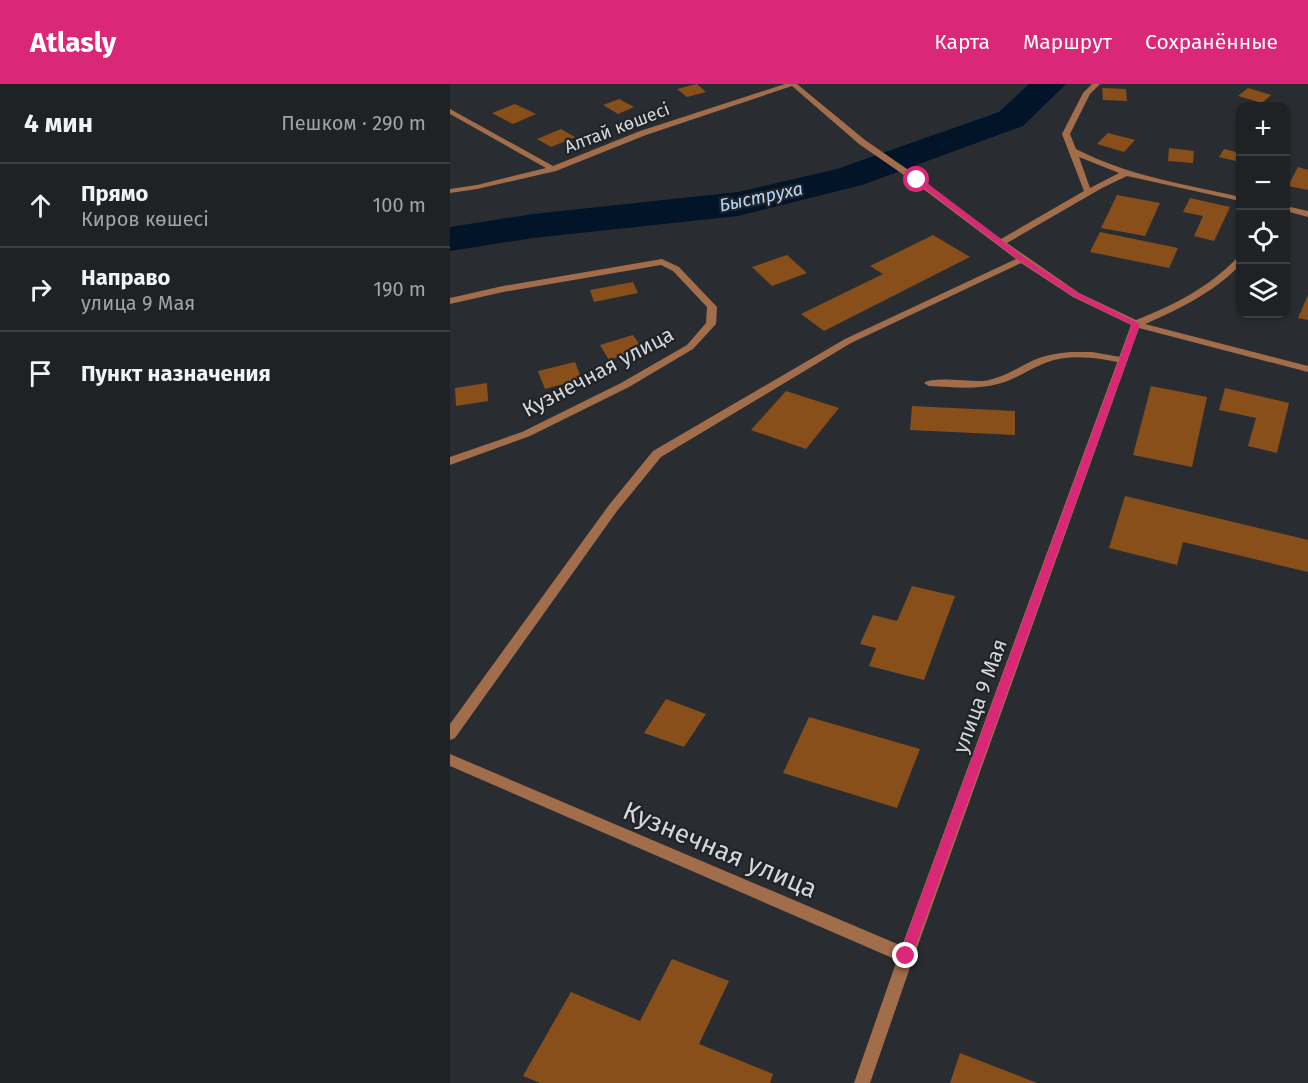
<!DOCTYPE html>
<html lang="ru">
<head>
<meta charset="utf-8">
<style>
	body { margin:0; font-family:"Fira Sans",sans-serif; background:#272a2d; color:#f1f3f6 }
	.controls { position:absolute; right:18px; top:18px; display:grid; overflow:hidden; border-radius:12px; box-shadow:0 2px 4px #0004 }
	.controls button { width:54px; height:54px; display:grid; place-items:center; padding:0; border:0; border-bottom:2px solid #3c3f42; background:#1f2225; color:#f1f3f6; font:30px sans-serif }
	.stop { position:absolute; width:18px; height:18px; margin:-14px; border:4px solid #db2777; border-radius:50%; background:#fff }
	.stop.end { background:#db2777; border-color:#fff; box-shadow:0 2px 6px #0008 }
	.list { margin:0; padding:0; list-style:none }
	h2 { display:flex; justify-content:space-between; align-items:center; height:78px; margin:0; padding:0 24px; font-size:26px }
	h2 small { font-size:20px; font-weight:400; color:#a1a4a7 }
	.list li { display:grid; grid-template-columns:39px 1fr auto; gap:18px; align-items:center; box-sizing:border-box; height:84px; padding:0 24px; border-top:2px solid #3c3f42 }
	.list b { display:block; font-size:22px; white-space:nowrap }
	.list p { margin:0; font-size:20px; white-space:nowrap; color:#a1a4a7 }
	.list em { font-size:20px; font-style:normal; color:#a1a4a7 }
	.icon { flex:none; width:33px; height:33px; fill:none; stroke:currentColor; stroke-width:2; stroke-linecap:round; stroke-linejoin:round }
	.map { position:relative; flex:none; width:858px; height:999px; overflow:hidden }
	header { display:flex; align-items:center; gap:36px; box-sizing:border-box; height:84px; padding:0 30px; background:#db2777; color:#fff }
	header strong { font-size:28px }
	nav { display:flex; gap:33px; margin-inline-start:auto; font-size:21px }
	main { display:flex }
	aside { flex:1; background:#1f2225 }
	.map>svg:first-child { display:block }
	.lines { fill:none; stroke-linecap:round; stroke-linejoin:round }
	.river { fill:#011428; fill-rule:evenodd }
	.building { fill:#884f1b }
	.service { fill:#a26d4b; fill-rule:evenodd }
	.minor { fill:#a26d4b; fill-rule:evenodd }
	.route { fill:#db2777 }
	.labels { text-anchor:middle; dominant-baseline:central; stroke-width:4.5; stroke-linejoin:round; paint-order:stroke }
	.far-street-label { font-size:18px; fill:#d5d7da; stroke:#202327 }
	.far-water-label { font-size:18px; font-style:italic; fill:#b6d8fc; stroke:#202327 }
	.street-label { font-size:21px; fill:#d5d7da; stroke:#202327 }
	.near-street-label { font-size:26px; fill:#d5d7da; stroke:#202327 }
</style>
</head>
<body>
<header>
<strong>Atlasly</strong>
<nav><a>Карта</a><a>Маршрут</a><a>Сохранённые</a></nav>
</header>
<main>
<aside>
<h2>4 мин<small>Пешком · 290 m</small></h2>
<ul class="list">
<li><svg class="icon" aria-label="ahead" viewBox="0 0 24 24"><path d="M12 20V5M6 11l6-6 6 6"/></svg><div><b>Прямо</b><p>Киров көшесі</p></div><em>100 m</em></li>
<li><svg class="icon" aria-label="right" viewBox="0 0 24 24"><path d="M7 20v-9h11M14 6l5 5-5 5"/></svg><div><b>Направо</b><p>улица 9 Мая</p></div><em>190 m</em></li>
<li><svg class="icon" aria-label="arrive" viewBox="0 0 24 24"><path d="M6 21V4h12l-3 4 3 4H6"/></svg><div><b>Пункт назначения</b></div></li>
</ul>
</aside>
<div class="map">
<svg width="858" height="999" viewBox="0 0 858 999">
	<rect width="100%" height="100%" fill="#292d31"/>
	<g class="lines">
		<!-- river -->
		<path class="river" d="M579,0H616L573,42L412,101L288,132L83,154L0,167V143L83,130L288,108L387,85L549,28Z"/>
	</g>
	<!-- building -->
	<g class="building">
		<path d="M247,0L256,8L237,13L227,5Z"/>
		<path d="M652,4L676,5L677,17L653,16Z"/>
		<path d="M798,4L821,11L812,19L788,12Z"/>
		<path d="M169,15L184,23L168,30L153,21Z"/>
		<path d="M65,20L86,30L63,40L42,29Z"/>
		<path d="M111,45L125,53L101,63L87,55Z"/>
		<path d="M658,49L685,56L674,68L647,60Z"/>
		<path d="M719,64L744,67L743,79L718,77Z"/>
		<path d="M774,65L790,69V78L769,73Z"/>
		<path d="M848,83L858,86V106L838,102Z"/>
		<path d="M667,111L710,119L695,152L651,144Z"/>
		<path d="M740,114L780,123L764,157L744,152L753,132L733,128Z"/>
		<path d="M650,148L728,164L719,184L640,168Z"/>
		<path d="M483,151L520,173L374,247L351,230L433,190L420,182Z"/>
		<path d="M337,171L357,189L322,202L302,183Z"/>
		<path d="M183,198L188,209L144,218L140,206Z"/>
		<path d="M858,211V236L848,234Z"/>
		<path d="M183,251L193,265L159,276L150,261Z"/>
		<path d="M125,278L132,295L95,305L88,287Z"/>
		<path d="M37,299L38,317L6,322L5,304Z"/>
		<path d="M701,302L757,313L742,383L683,371Z"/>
		<path d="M775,304L839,319L827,369L798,362L806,334L769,326Z"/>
		<path d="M336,307L389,324L356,365L301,346Z"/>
		<path d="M462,322L565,327V351L460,346Z"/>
		<path d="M675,412L858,456V488L733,458L727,481L659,464Z"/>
		<path d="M462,502L505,512L474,596L419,582L426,564L410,560L423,531L447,537Z"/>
		<path d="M216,615L256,630L234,663L194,649Z"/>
		<path d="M359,633L470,665L447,724L333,689Z"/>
		<path d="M222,875L279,897L249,960L323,990L320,999H90L73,992L121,908L190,937Z"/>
		<path d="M510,969L587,999H500Z"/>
	</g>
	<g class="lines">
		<!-- service -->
		<path class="service" d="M621,268H642L676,274L678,276L673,279C648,274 620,269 595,279C579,285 565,296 548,300C526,306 502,303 479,302L474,299C482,292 520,298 533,297C553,294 567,284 584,276C596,271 608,269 621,268Z"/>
		<!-- minor -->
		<g class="minor">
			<path d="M335,0H347L415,56L470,94L551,155L634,107L612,50L633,9L642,0H650L640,10L620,50L626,65C678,92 734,100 790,113V117L677,92L652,104L557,159L629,209L686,236C724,221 758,204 787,174L790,173V181C764,208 730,225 695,240L858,282V288L689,244L464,872L420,999H404L447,876L0,682V670L452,862L681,241L623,213L571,179L401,259L211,373L167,427L5,654L0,656V640L159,421L203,367L395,255L566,175L464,98L409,60L342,2L196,51L106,87L27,105L0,109V105L27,101L96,84L0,30V25L103,82L190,47ZM629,73L669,89L640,104Z"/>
			<path d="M836,122L858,127V133L836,127Z"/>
			<path d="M212,175L229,183L267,223L266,240L243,265L179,303L80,352L0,381V373L72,348L171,299L237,261L256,239L257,223L223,187L211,181L53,208L0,220V214L53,202Z"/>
		</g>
	</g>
	<!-- route -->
	<path class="route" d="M465,94H470L575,174L628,209L690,240L462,872L460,876L456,878L451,876L449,872L682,241L623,212L570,177L465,97Z"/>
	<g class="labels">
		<!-- far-street labels -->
		<g class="far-street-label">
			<text transform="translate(167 44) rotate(-21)">Алтай көшесі</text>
		</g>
		<!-- far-water labels -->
		<g class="far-water-label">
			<text transform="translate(311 113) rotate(-12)">Быструха</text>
		</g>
		<!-- street labels -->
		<g class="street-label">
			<text transform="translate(148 288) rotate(-28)">Кузнечная улица</text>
			<text transform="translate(530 612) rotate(-70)">улица 9 Мая</text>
		</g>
		<!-- near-street labels -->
		<g class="near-street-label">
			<text transform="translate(270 766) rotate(23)">Кузнечная улица</text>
		</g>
	</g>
</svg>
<div class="controls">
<button>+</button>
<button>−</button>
<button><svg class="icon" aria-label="locate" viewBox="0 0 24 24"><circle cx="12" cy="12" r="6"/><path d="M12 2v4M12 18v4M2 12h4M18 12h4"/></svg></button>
<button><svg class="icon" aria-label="layers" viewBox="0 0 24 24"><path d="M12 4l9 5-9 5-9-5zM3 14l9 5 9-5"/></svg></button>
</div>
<div class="stop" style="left:467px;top:96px"></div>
<div class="stop end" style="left:456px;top:872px"></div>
</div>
</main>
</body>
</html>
